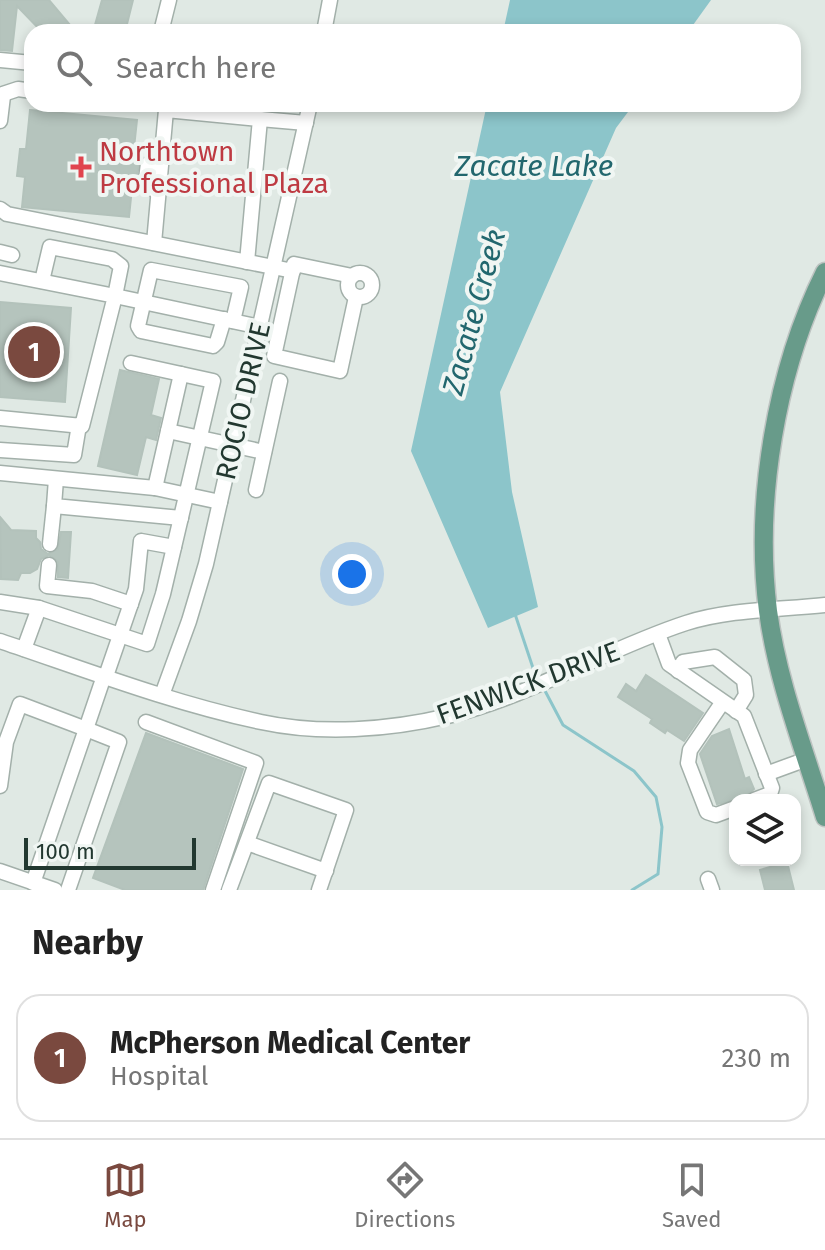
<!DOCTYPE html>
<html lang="en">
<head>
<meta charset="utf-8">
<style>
	body { margin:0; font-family:"Fira Sans",sans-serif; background:#f2f2f2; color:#222 }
	.controls { position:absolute; right:24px; bottom:24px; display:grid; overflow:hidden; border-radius:16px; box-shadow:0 4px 12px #0003 }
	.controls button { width:72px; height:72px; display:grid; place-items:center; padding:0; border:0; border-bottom:2px solid #e0e0e0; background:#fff; color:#222; font:40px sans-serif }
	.scale { position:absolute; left:24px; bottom:20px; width:172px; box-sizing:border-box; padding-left:8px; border:4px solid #223830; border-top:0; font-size:22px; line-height:28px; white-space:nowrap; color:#223830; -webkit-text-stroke:6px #f0f6f3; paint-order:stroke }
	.you { position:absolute; left:352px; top:574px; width:28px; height:28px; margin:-20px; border:6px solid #fff; border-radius:50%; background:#1a73e8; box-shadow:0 0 0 12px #1a73e833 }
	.badge { display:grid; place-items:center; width:52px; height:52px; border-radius:50%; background:#7a493f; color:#fff; font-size:26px; font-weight:700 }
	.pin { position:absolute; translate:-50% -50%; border:4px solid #fff; box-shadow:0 2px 8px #0006 }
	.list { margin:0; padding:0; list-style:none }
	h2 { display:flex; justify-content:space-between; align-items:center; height:104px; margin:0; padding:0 32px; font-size:34px }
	h2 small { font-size:26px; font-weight:400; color:#767676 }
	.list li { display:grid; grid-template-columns:52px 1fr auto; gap:24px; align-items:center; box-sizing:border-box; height:128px; margin:0 16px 16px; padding:0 16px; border:2px solid #e0e0e0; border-radius:24px }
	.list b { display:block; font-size:30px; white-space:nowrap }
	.list p { margin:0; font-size:26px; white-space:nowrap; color:#767676 }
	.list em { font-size:26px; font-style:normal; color:#767676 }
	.icon { flex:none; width:44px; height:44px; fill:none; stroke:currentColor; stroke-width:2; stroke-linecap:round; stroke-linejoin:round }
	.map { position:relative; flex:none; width:825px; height:890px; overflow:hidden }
	.search { position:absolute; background:#fff; box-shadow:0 4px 12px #0003; left:24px; right:24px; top:24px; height:88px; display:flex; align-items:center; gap:20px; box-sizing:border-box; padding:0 28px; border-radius:24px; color:#767676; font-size:30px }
	.sheet { height:248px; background:#fff }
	nav { display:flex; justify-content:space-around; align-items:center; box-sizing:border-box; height:112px; border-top:2px solid #e0e0e0; background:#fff; font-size:22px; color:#767676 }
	nav a { display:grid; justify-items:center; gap:4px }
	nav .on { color:#7a493f }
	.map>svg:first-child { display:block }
	.water { fill:#8cc5ca }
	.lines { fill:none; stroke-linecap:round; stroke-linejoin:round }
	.stream { stroke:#8cc5ca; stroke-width:3 }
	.building { fill:#b5c4bd; stroke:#b3c2bb; stroke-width:2 }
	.minor-casing { stroke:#a3b0aa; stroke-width:17 }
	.major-casing { stroke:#bdc3c1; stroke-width:21 }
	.minor { stroke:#fff; stroke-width:14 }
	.major { stroke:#689b8a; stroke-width:18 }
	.health-dot { fill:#e0444e; stroke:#f0f6f3; stroke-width:3 }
	.labels { text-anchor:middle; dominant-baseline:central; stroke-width:8; stroke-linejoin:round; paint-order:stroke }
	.health-label { font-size:28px; fill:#be3a42; stroke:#f0f6f3; text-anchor:start }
	.street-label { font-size:28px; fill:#223830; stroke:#f0f6f3 }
	.water-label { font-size:30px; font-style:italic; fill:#22676e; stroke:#f0f6f3 }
</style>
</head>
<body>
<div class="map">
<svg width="825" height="890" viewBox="0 0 825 890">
	<rect width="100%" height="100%" fill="#e0e9e4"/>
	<!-- water -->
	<g class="water">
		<path d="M510,0H711L688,32H503Z"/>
		<path d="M487,104H634L616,128L500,392L512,492L538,607L488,628L411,451Z"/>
	</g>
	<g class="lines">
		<!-- stream -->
		<g class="stream">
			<path d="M515,614L533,668"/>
			<path d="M543,687L563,725L634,771L656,797L662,827L658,874L632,890"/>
		</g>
	</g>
	<!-- building -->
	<g class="building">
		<path d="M0,0H49L70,25L63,32H42L17,6L12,51L0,50Z"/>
		<path d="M102,0H133L125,32H93Z"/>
		<path d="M30,110L137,120L133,157L141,158L136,178L141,188H132L129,217L22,207L25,177L17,176L20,149H26Z"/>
		<path d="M0,302L71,308L65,402L0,397Z"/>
		<path d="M120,370L159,379L151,415L161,418L156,440L146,437L137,475L98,466Z"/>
		<path d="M0,517L11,530L36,531V538L40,542L41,549L48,554L58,549L61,532H71L68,578L58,577V562L49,555L41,559L37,569L30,573H21L18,580L1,579Z"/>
		<path d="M646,675L703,713L684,741L667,730L665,733L650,723L652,719L618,697L626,684L636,691Z"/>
		<path d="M729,729L745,779L749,777L754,789L744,798L717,804L700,754L712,736Z"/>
		<path d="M146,733L243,769L203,890H125L93,878Z"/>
		<path d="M787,862L794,890H765L760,870Z"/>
	</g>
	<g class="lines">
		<defs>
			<g id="minor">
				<path d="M161,32L169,0"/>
				<path d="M324,32L330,0"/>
				<path d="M0,60L32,63"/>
				<path d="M0,95L18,89L32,91"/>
				<path d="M260,119L306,123"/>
				<path d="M0,121L3,96"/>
				<path d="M158,194L146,179L148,164L162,156"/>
				<path d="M0,209L7,214L293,271"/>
				<path d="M154,243L166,110L260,119L247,262"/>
				<path d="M0,252L12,255"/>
				<circle cx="360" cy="285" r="12"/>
				<path d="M0,273L115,296L82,426L0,418"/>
				<path d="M352,276L294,264L274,356L340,371L356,297"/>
				<path d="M42,281L50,247L112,259L121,266L115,296L260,327"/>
				<path d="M224,319L217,342L213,346L141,331L138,326L151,270L241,287L233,321"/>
				<path d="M168,431L264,452"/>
				<path d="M0,450L74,455L79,425"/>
				<path d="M0,473L155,488L220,502"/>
				<path d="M56,479L54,506L181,518"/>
				<path d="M155,488L181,374"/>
				<path d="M256,490L280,381"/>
				<path d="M50,544L54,506"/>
				<path d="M49,565L47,586L92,591L131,604"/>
				<path d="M0,602L39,608L147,644L163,594L213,381L131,363"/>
				<path d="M658,634L669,664L744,716L772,788L770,794L754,800"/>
				<path d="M0,641C86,670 172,703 261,722C321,735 389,730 448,716C531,696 606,649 686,623C730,609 779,610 825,605"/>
				<path d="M24,649L39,608"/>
				<path d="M678,671L683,662L715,657L744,680L746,695L736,711"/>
				<path d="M106,676L136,589L141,541L174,547"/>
				<path d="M162,695L189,621L206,564L310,104"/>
				<path d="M722,703L690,750L688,763L707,812L716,815L735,808"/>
				<path d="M146,722L256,763L213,890"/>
				<path d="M766,774L807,759"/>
				<path d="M0,786L6,742L20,704L86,729L33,883"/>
				<path d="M247,843L326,871"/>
				<path d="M0,871L55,890"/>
				<path d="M708,879L712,890"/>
				<path d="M68,890L119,742L86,729L104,676"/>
				<path d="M229,890L269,783L346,810L319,890"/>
			</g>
			<path id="major" d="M825,272C776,370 754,501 768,611C777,680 804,749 825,817"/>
		</defs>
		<!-- minor casing -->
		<use href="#minor" class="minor-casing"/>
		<!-- major casing -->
		<use href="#major" class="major-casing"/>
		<!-- minor -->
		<use href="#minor" class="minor"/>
		<!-- major -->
		<use href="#major" class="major"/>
	</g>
	<!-- markers -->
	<path class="health-dot" d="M77 155h8v8h8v8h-8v8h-8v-8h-8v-8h8z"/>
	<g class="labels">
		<!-- health labels -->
		<g class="health-label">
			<text x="99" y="151">Northtown<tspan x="99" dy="32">Professional Plaza</tspan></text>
		</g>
		<!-- street labels -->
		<g class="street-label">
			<text transform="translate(243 401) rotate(-77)">ROCIO DRIVE</text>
			<text transform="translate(528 683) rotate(-20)">FENWICK DRIVE</text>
		</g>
		<!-- water labels -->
		<g class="water-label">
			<text x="534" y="166">Zacate Lake</text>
			<text transform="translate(474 312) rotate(-75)">Zacate Creek</text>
		</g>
	</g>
</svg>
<div class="controls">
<button><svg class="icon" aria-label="layers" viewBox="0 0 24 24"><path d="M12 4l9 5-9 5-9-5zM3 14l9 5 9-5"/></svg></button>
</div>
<div class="scale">100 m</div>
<div class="you"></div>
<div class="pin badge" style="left:34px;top:352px">1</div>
<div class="search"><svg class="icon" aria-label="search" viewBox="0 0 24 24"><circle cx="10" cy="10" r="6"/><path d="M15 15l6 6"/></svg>Search here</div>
</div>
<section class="sheet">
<h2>Nearby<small></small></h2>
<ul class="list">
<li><span class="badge">1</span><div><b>McPherson Medical Center</b><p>Hospital</p></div><em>230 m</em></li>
</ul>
</section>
<nav>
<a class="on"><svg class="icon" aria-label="map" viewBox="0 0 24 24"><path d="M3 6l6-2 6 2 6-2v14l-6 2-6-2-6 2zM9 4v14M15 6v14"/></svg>Map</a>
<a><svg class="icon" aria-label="directions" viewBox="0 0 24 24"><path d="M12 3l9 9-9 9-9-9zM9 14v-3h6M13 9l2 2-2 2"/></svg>Directions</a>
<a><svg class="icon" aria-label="saved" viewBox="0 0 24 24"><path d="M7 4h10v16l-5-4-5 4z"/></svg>Saved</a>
</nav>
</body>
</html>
